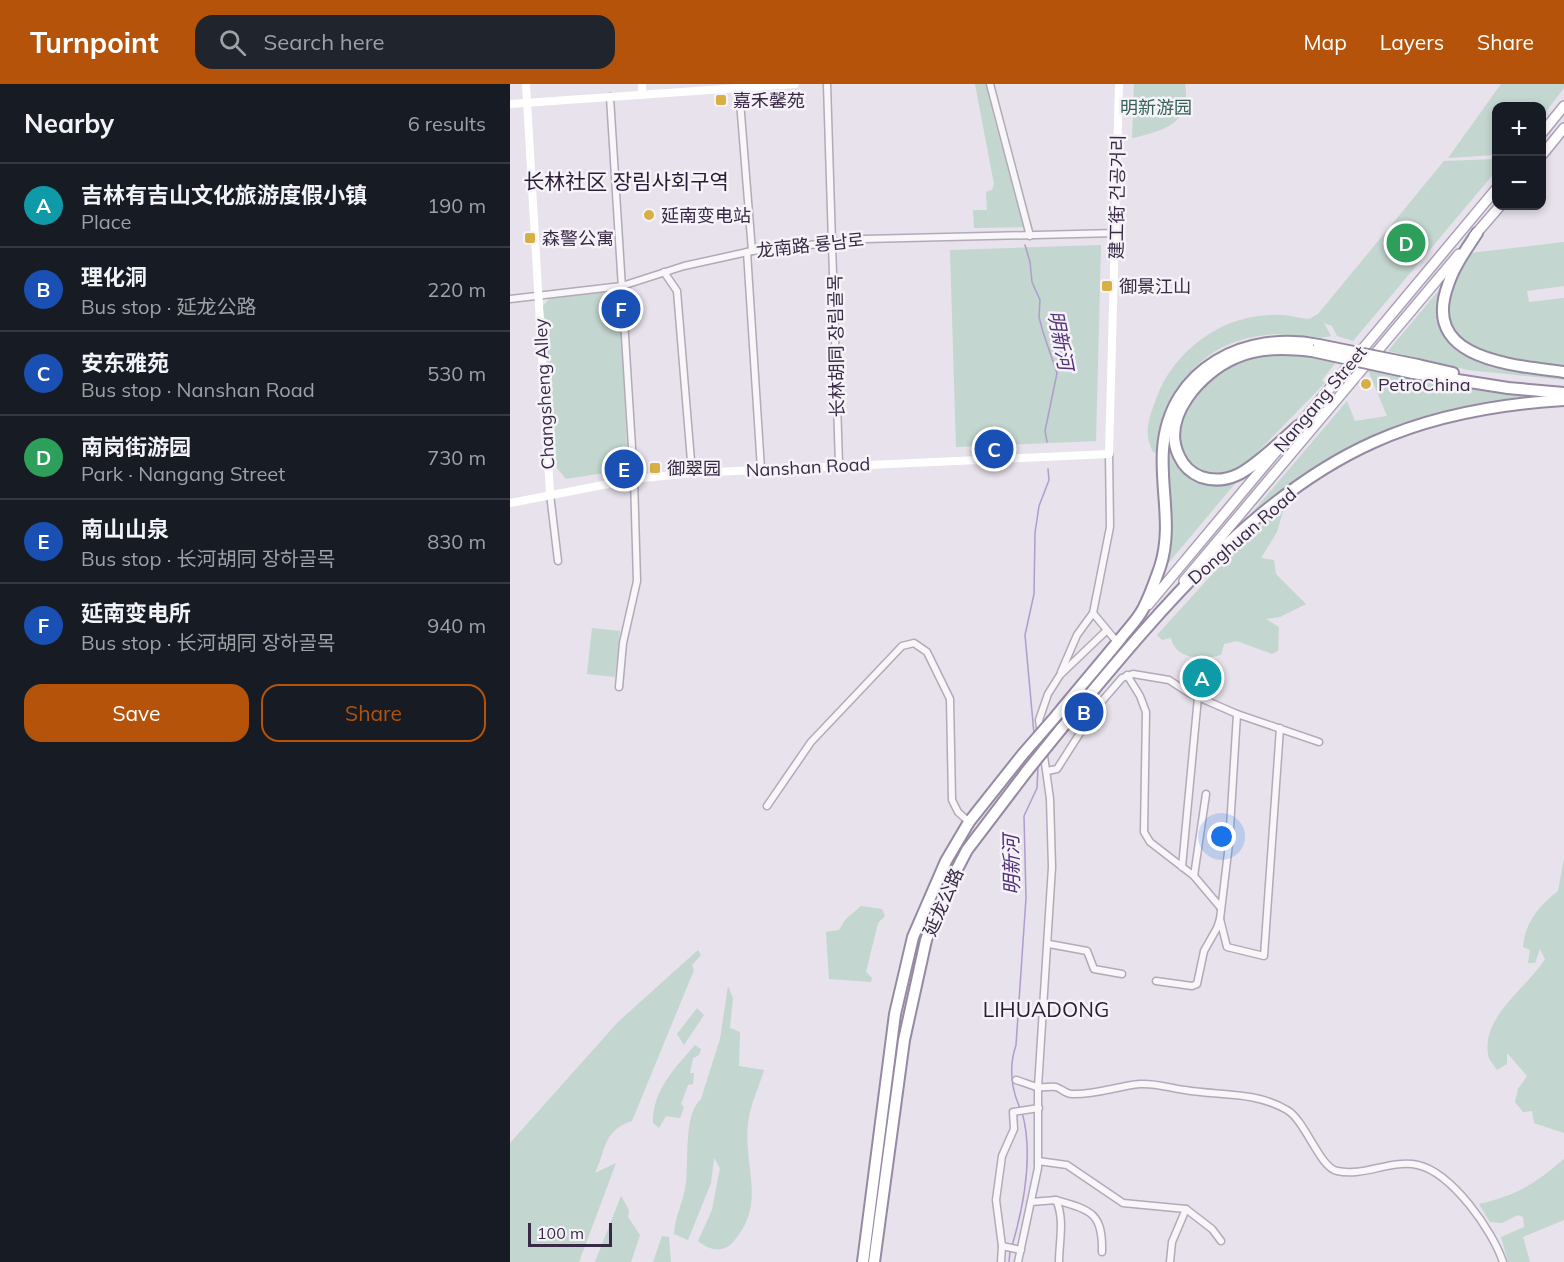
<!DOCTYPE html>
<html lang="en">
<head>
<meta charset="utf-8">
<style>
	body { margin:0; font-family:Mulish,"Noto Sans SC","Noto Sans KR",sans-serif; background:#20242c; color:#f1f3f6 }
	.controls { position:absolute; right:18px; top:18px; display:grid; overflow:hidden; border-radius:12px; box-shadow:0 3px 9px #0003 }
	.controls button { width:54px; height:54px; display:grid; place-items:center; padding:0; border:0; border-bottom:2px solid #363941; background:#171b24; color:#f1f3f6; font:30px sans-serif }
	.scale { position:absolute; left:18px; bottom:15px; width:84px; box-sizing:border-box; padding-left:6px; border:3px solid #382945; border-top:0; font-size:16px; line-height:21px; white-space:nowrap; color:#382945; -webkit-text-stroke:4px #f5f2f8; paint-order:stroke }
	.you { position:absolute; left:712px; top:753px; width:21px; height:21px; margin:-15px; border:4px solid #fff; border-radius:50%; background:#1a73e8; box-shadow:0 0 0 9px #1a73e833 }
	.badge { display:grid; place-items:center; width:39px; height:39px; border-radius:50%; background:#b45309; color:#fff; font-size:20px; font-weight:700 }
	.pin { position:absolute; translate:-50% -50%; border:3px solid #fff; box-shadow:0 2px 6px #0006 }
	.list { margin:0; padding:0; list-style:none }
	h2 { display:flex; justify-content:space-between; align-items:center; height:78px; margin:0; padding:0 24px; font-size:26px }
	h2 small { font-size:20px; font-weight:400; color:#9ea1a6 }
	.list li { display:grid; grid-template-columns:39px 1fr auto; gap:18px; align-items:center; box-sizing:border-box; height:84px; padding:0 24px; border-top:2px solid #363941 }
	.list b { display:block; font-size:22px; white-space:nowrap }
	.list p { margin:0; font-size:20px; white-space:nowrap; color:#9ea1a6 }
	.list em { font-size:20px; font-style:normal; color:#9ea1a6 }
	.actions { display:flex; gap:12px; padding:18px 24px }
	.actions a { flex:1; padding:14px 0; border:2px solid #b45309; border-radius:18px; text-align:center; font-size:21px; color:#b45309 }
	.actions .main { background:#b45309; color:#fff }
	.icon { flex:none; width:33px; height:33px; fill:none; stroke:currentColor; stroke-width:2; stroke-linecap:round; stroke-linejoin:round }
	.map { position:relative; flex:none; width:1054px; height:1178px; overflow:hidden }
	header { display:flex; align-items:center; gap:36px; box-sizing:border-box; height:84px; padding:0 30px; background:#b45309; color:#fff }
	header strong { font-size:28px }
	nav { display:flex; gap:33px; margin-inline-start:auto; font-size:21px }
	.search { width:420px; height:54px; background:#20242c; display:flex; align-items:center; gap:15px; box-sizing:border-box; padding:0 21px; border-radius:18px; color:#9ea1a6; font-size:22px }
	main { display:flex }
	aside { flex:1; background:#171b24 }
	.map>svg:first-child { display:block }
	.green { fill:#c3d6cf }
	.lines { fill:none; stroke-linecap:round; stroke-linejoin:round }
	.stream { stroke:#b09ccd; stroke-width:1.5 }
	.street-casing { stroke:#b2aab9; stroke-width:9 }
	.primary-casing { stroke:#aca1b8; stroke-width:12 }
	.highway-casing { stroke:#9689a3; stroke-width:14 }
	.street { stroke:#f8f6f9; stroke-width:6 }
	.secondary { stroke:#fff; stroke-width:8 }
	.primary { stroke:#fff; stroke-width:9 }
	.highway { stroke:#fff; stroke-width:10 }
	.highway-bridge-casing { stroke:#9689a3; stroke-width:14; stroke-linecap:butt }
	.highway-bridge { stroke:#fff; stroke-width:10 }
	.poi-dot { fill:#d6b042; stroke:#f5f2f8; stroke-width:2 }
	.labels { text-anchor:middle; dominant-baseline:central; stroke-width:5; stroke-linejoin:round; paint-order:stroke }
	.poi-label { font-size:18px; fill:#382945; stroke:#f5f2f8; text-anchor:start }
	.park-label { font-size:18px; fill:#366154; stroke:#f5f2f8 }
	.street-label { font-size:18px; fill:#382945; stroke:#f5f2f8 }
	.water-label { font-size:20px; font-style:italic; fill:#52317b; stroke:#f5f2f8 }
	.quarter-label { font-size:21px; fill:#2a1b36; stroke:#f5f2f8 }
</style>
</head>
<body>
<header>
<strong>Turnpoint</strong>
<div class="search"><svg class="icon" aria-label="search" viewBox="0 0 24 24"><circle cx="10" cy="10" r="6"/><path d="M15 15l6 6"/></svg>Search here</div>
<nav><a>Map</a><a>Layers</a><a>Share</a></nav>
</header>
<main>
<aside>
<h2>Nearby<small>6 results</small></h2>
<ul class="list">
<li><span class="badge" style="background:#0f9aa8">A</span><div><b>吉林有吉山文化旅游度假小镇</b><p>Place</p></div><em>190 m</em></li>
<li><span class="badge" style="background:#1a4fb4">B</span><div><b>理化洞</b><p>Bus stop · 延龙公路</p></div><em>220 m</em></li>
<li><span class="badge" style="background:#1a4fb4">C</span><div><b>安东雅苑</b><p>Bus stop · Nanshan Road</p></div><em>530 m</em></li>
<li><span class="badge" style="background:#2e9e5b">D</span><div><b>南岗街游园</b><p>Park · Nangang Street</p></div><em>730 m</em></li>
<li><span class="badge" style="background:#1a4fb4">E</span><div><b>南山山泉</b><p>Bus stop · 长河胡同 장하골목</p></div><em>830 m</em></li>
<li><span class="badge" style="background:#1a4fb4">F</span><div><b>延南变电所</b><p>Bus stop · 长河胡同 장하골목</p></div><em>940 m</em></li>
</ul>
<div class="actions"><a class="main">Save</a><a>Share</a></div>
</aside>
<div class="map">
<svg width="1054" height="1178" viewBox="0 0 1054 1178">
	<rect width="100%" height="100%" fill="#e7e2eb"/>
	<!-- green -->
	<g class="green">
		<path d="M465,0H478L484,34L515,143L464,144L463,126H477L476,108L482,106L484,100Z"/>
		<path d="M624,0H675C682,39 654,47 622,54Z"/>
		<path d="M991,0H1054V4L1032,33V22H987L986,71L938,74Z"/>
		<path d="M986,75V87L843,257L827,252L822,242L814,239L821,252C801,257 778,248 757,251C690,257 655,307 647,369L643,368C633,348 639,335 646,315C663,267 712,231 762,231C775,230 787,234 799,235L808,230L934,77Z"/>
		<path d="M1054,158V202L1017,207L1019,218L1054,214V286C1035,282 981,277 967,270C963,268 960,263 957,260C926,234 941,198 960,169Z"/>
		<path d="M591,161L586,357L446,363L440,166Z"/>
		<path d="M934,200C928,215 928,225 934,240C937,247 939,255 944,261C968,290 1020,289 1054,292V296L958,286L878,267Z"/>
		<path d="M104,206L110,212L118,385L56,395L47,384L33,222L40,214Z"/>
		<path d="M780,268L828,276L812,296L815,299L733,383C710,393 685,396 674,370C671,363 667,356 668,348C674,314 703,287 734,274C748,269 765,269 780,268Z"/>
		<path d="M860,284L945,302L1025,310L1027,313L950,325L861,355L713,458L734,438L837,317L845,337L877,332L858,286Z"/>
		<path d="M660,362L667,378L675,387L728,396L655,483L656,363Z"/>
		<path d="M774,424L767,448L751,474L764,476L766,490L796,520L770,533L756,535L769,543L768,567L762,570L727,557L714,560L711,571C695,576 665,576 661,554L652,556L647,551L727,463Z"/>
		<path d="M82,544L110,547L105,593L77,590Z"/>
		<path d="M1054,774V1049L1024,1039L1022,1027L1013,1028L1005,1018L1008,1005L1017,992L997,969V980L987,986C984,981 978,975 978,970C972,932 1017,904 1035,875L1030,865L1025,879H1018L1020,866L1013,863C1015,838 1029,822 1048,807Z"/>
		<path d="M351,822L372,825L375,832L368,839L356,888L362,894L361,898L319,895L316,848L329,846L335,836Z"/>
		<path d="M188,866L191,871L182,881L184,886L122,1037C93,1046 96,1066 85,1089L106,1079L69,1178H0V1059L108,938Z"/>
		<path d="M218,902L223,914L220,944L230,948L229,982L254,986C249,1003 240,1021 238,1039C233,1084 257,1118 224,1157C213,1170 199,1166 188,1157L202,1126L210,1084L204,1074L201,1099L178,1156L164,1150C165,1133 172,1121 175,1105C180,1081 172,1032 191,1015L210,955Z"/>
		<path d="M187,924L194,931L174,961L167,950Z"/>
		<path d="M185,961L191,965L189,971L183,974L180,989H184L183,1000L178,1001L171,1020L174,1023L170,1034L156,1032L149,1044L143,1039C142,1007 165,984 185,961Z"/>
		<path d="M1054,1075V1136L1013,1153L1020,1178H998L991,1153L1014,1143L1013,1133L1008,1131L992,1139L980,1138L969,1120C1009,1110 1023,1101 1054,1075Z"/>
		<path d="M111,1112L119,1126L118,1133L130,1151L121,1178H85Z"/>
		<path d="M152,1152L159,1153L161,1178H143Z"/>
	</g>
	<g class="lines">
		<!-- stream -->
		<g class="stream">
			<path d="M515,161L520,178L522,198L530,216L529,233L533,248L547,289L535,347L537,358"/>
			<path d="M524,650L515,551L524,510L525,449L529,422L539,396L538,385"/>
			<path d="M510,1024C501,1004 499,982 506,961L516,814L514,732L527,704L528,682"/>
			<path d="M502,1162C514,1121 524,1071 512,1028"/>
			<path d="M499,1178L500,1167"/>
		</g>
		<defs>
			<g id="street">
				<path d="M317,0L329,381"/>
				<path d="M480,0L520,152"/>
				<path d="M229,5L242,167"/>
				<path d="M100,13L124,395L127,497L113,559L109,603"/>
				<path d="M237,168L251,385"/>
				<path d="M154,188L167,207L182,389"/>
				<path d="M0,215L112,202L174,182L242,167L355,155L606,149"/>
				<path d="M40,410L48,477"/>
				<path d="M583,529L607,558"/>
				<path d="M551,588L567,551L583,529L600,443L599,370"/>
				<path d="M617,591L630,612L636,628L634,748L640,758L684,792L711,824"/>
				<path d="M537,687L547,685L586,624L612,594L623,590L659,596L679,609L727,630L809,658"/>
				<path d="M257,722L301,658L392,562L404,559L417,568L440,615L442,716L448,728L459,738"/>
				<path d="M672,783L688,613"/>
				<path d="M684,792L696,710"/>
				<path d="M710,835L717,863L754,872L770,644"/>
				<path d="M539,860L577,867L584,885L612,890"/>
				<path d="M646,897L682,902L687,900L694,867L707,844L710,835L719,760L727,630"/>
				<path d="M506,996C513,998 520,1001 527,1003C533,1004 540,1002 546,1003C552,1005 556,1010 562,1010C585,1011 608,1002 630,1000C646,999 660,1004 675,1006C709,1012 745,1007 777,1026C795,1036 810,1084 827,1087C855,1093 881,1075 908,1081C942,1089 983,1147 993,1178"/>
				<path d="M528,1077L557,1081L613,1119L676,1125L702,1145L711,1157"/>
				<path d="M546,1116C581,1126 593,1129 592,1168"/>
				<path d="M521,1118L546,1116C555,1135 549,1158 549,1178"/>
				<path d="M492,1162L511,1166"/>
				<path d="M491,1178L492,1162L486,1116L492,1072L504,1045L503,1028L529,1024"/>
				<path d="M508,1178L528,1084V1003L542,783L540,715L529,636L538,610L550,591L596,547"/>
				<path d="M660,1178L662,1158L676,1125"/>
			</g>
			<g id="primary">
				<path d="M1032,49L1054,22"/>
				<path d="M1032,71L1054,44"/>
				<path d="M964,152L990,122"/>
				<path d="M785,346L987,104"/>
				<path d="M674,497L949,170"/>
				<path d="M638,521L770,363"/>
			</g>
			<g id="highway">
				<path d="M967,149C956,166 944,182 938,201C910,277 1005,281 1054,288"/>
				<path d="M908,281L943,289"/>
				<path d="M903,289L998,304L1054,309"/>
				<path d="M788,342C772,356 745,383 727,391C716,396 703,397 691,393C681,389 673,381 669,372C650,333 692,288 725,274C749,263 776,264 802,267"/>
				<path d="M547,631C568,605 590,580 611,554C618,545 628,535 633,525C640,512 645,497 650,483C663,444 650,404 653,365C659,284 736,246 809,261"/>
				<path d="M551,645C637,542 738,414 864,358C924,331 989,320 1054,316"/>
				<path d="M353,1178L385,930L403,853L436,777L459,738L513,670"/>
				<path d="M364,1178L394,956L416,856L435,808L457,766L517,687"/>
			</g>
		</defs>
		<!-- street casing -->
		<use href="#street" class="street-casing"/>
		<!-- primary casing -->
		<use href="#primary" class="primary-casing"/>
		<!-- highway casing -->
		<use href="#highway" class="highway-casing"/>
		<!-- street -->
		<use href="#street" class="street"/>
		<!-- secondary -->
		<g class="secondary">
			<path d="M16,0L40,410"/>
			<path d="M132,0V11"/>
			<path d="M0,20L285,0"/>
			<path d="M0,419L124,395L182,389L599,370L609,0"/>
		</g>
		<!-- primary -->
		<use href="#primary" class="primary"/>
		<!-- highway -->
		<use href="#highway" class="highway"/>
		<defs>
			<g id="highway-bridge">
				<path d="M809,261L908,281"/>
				<path d="M802,267L903,289"/>
				<path d="M513,670L547,631"/>
				<path d="M517,687L551,645"/>
			</g>
		</defs>
		<!-- highway-bridge casing -->
		<use href="#highway-bridge" class="highway-bridge-casing"/>
		<!-- highway-bridge -->
		<use href="#highway-bridge" class="highway-bridge"/>
	</g>
	<!-- markers -->
	<g class="poi-dot">
		<rect x="205" y="10" width="12" height="12" rx="3"/>
		<circle cx="139" cy="131" r="6"/>
		<rect x="14" y="148" width="12" height="12" rx="3"/>
		<rect x="591" y="196" width="12" height="12" rx="3"/>
		<circle cx="856" cy="300" r="6"/>
		<rect x="139" y="378" width="12" height="12" rx="3"/>
	</g>
	<g class="labels">
		<!-- poi labels -->
		<g class="poi-label">
			<text x="223" y="16">嘉禾馨苑</text>
			<text x="151" y="131">延南变电站</text>
			<text x="32" y="154">森警公寓</text>
			<text x="609" y="202">御景江山</text>
			<text x="868" y="300">PetroChina</text>
			<text x="157" y="384">御翠园</text>
		</g>
		<!-- park labels -->
		<g class="park-label">
			<text x="646" y="23">明新游园</text>
		</g>
		<!-- street labels -->
		<g class="street-label">
			<text transform="translate(607 113) rotate(-89)">建工街 건공거리</text>
			<text transform="translate(300 161) rotate(-6)">龙南路 룡남로</text>
			<text transform="translate(326 262) rotate(-91)">长林胡同 장림골목</text>
			<text transform="translate(34 310) rotate(-93)">Changsheng Alley</text>
			<text transform="translate(810 315) rotate(-50)">Nangang Street</text>
			<text transform="translate(298 383) rotate(-3)">Nanshan Road</text>
			<text transform="translate(732 452) rotate(-41)">Donghuan Road</text>
			<text transform="translate(433 818) rotate(-66)">延龙公路</text>
		</g>
		<!-- water labels -->
		<g class="water-label">
			<text transform="translate(551 256) rotate(79)">明新河</text>
			<text transform="translate(501 781) rotate(-91)">明新河</text>
		</g>
		<!-- quarter labels -->
		<g class="quarter-label">
			<text x="116" y="97">长林社区 장림사회구역</text>
			<text x="536" y="925">LIHUADONG</text>
		</g>
	</g>
</svg>
<div class="controls">
<button>+</button>
<button>−</button>
</div>
<div class="scale">100 m</div>
<div class="you"></div>
<div class="pin badge" style="left:692px;top:594px;background:#0f9aa8">A</div>
<div class="pin badge" style="left:574px;top:628px;background:#1a4fb4">B</div>
<div class="pin badge" style="left:484px;top:365px;background:#1a4fb4">C</div>
<div class="pin badge" style="left:896px;top:159px;background:#2e9e5b">D</div>
<div class="pin badge" style="left:114px;top:385px;background:#1a4fb4">E</div>
<div class="pin badge" style="left:111px;top:225px;background:#1a4fb4">F</div>
</div>
</main>
</body>
</html>
